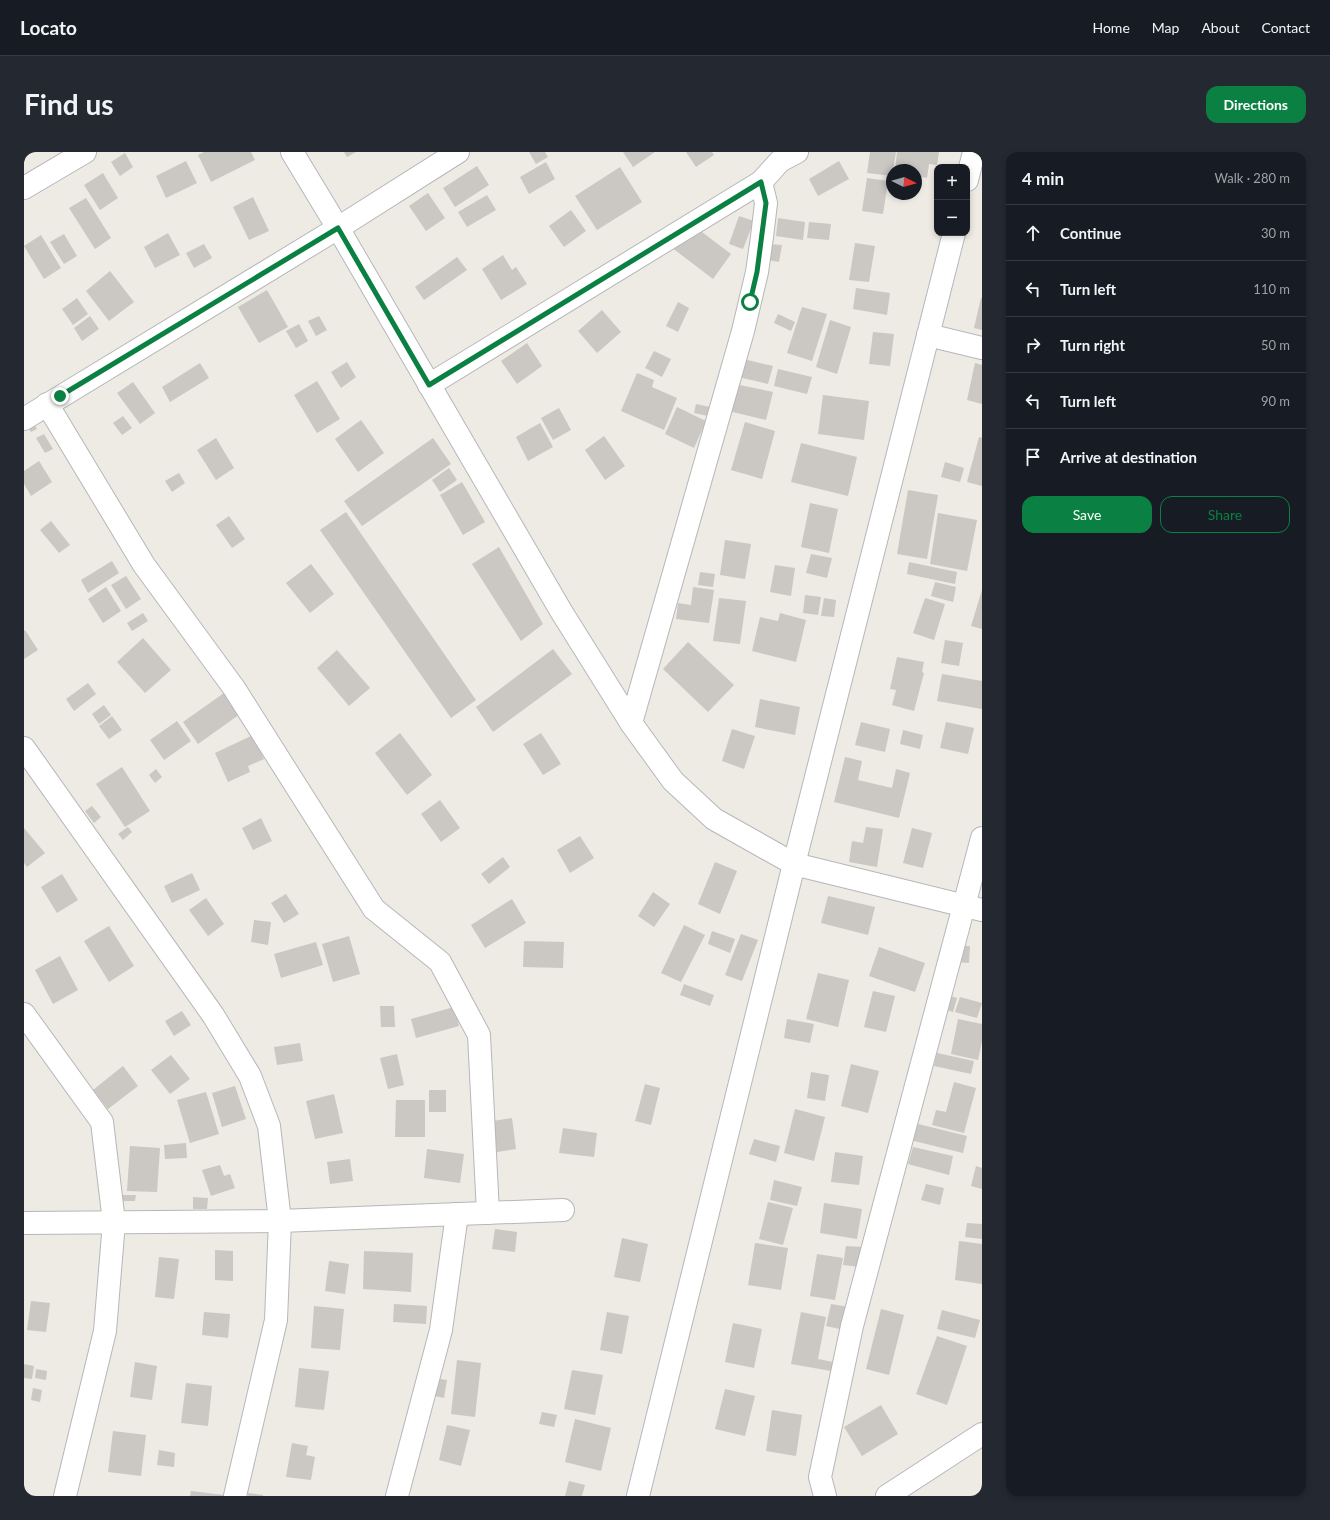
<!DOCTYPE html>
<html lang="en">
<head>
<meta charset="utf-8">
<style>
	body { margin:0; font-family:Lato,sans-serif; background:#242831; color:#f1f3f6 }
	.controls { position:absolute; right:12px; top:12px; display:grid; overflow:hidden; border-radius:8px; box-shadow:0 2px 6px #0003 }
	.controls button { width:36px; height:36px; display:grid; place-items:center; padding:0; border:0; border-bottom:1px solid #363941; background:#171b24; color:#f1f3f6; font:20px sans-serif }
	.compass { position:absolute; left:862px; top:12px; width:36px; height:36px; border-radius:50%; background:#171b24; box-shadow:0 2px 6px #0003; rotate:96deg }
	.stop { position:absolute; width:12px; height:12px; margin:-9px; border:3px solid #0b8043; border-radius:50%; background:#fff }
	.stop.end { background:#0b8043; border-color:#fff; box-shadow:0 1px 4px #0008 }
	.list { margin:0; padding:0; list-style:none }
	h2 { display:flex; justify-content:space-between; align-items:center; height:52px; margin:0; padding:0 16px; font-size:17px }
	h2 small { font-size:13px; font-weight:400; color:#9ea1a6 }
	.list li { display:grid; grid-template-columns:26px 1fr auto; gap:12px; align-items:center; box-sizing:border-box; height:56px; padding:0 16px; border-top:1px solid #363941 }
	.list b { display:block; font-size:15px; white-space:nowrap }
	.list em { font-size:13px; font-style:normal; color:#9ea1a6 }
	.actions { display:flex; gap:8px; padding:12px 16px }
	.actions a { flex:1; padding:9px 0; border:1px solid #0b8043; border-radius:12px; text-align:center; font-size:14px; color:#0b8043 }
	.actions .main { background:#0b8043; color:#fff }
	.icon { flex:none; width:22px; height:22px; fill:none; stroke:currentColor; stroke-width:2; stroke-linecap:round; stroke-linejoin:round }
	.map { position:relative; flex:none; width:958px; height:1344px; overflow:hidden; border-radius:12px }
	header { display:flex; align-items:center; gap:24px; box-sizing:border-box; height:56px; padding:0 20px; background:#171b24; border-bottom:1px solid #363941 }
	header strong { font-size:19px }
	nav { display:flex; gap:22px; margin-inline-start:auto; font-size:14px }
	.intro { display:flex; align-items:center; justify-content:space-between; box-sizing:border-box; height:96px; padding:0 24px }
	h1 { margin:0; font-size:28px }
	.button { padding:10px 18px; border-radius:12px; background:#0b8043; color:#fff; font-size:14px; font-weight:700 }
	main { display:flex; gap:24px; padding:0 24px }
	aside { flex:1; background:#171b24; border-radius:12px; box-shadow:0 2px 6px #0003 }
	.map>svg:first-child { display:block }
	.building { fill:#cbc7c3 }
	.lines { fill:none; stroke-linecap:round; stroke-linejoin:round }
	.minor-casing { stroke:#b5b7ba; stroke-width:24 }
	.minor { stroke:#fff; stroke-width:22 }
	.route { stroke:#0b8043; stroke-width:5 }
</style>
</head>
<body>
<header>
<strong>Locato</strong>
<nav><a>Home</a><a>Map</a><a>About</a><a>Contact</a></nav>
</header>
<div class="intro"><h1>Find us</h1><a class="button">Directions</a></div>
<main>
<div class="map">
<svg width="958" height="1344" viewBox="0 0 958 1344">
	<rect width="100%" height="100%" fill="#edebe4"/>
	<!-- building -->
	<g class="building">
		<path d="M180,0H227L231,8L187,30L174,3Z"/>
		<path d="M320,0H332L323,5Z"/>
		<path d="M505,0H521L524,5L512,12Z"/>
		<path d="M599,0H631L609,15Z"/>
		<path d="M662,0H688L690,3L672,15Z"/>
		<path d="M846,0H872L868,24L843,21Z"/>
		<path d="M873,0H915L913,13L905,12L903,26L892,24V18H871Z"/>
		<path d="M101,1L109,15L96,24L87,10Z"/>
		<path d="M162,9L173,31L142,46L132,24Z"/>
		<path d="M815,9L825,27L794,44L785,27Z"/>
		<path d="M522,10L531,27L505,42L496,25Z"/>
		<path d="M453,14L465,33L431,55L419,36Z"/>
		<path d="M596,15L618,50L573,78L551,44Z"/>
		<path d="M79,21L94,46L76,58L60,33Z"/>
		<path d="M843,26L864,29L859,62L838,59Z"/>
		<path d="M404,41L421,66L402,79L385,54Z"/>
		<path d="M463,43L472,58L443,75L434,60Z"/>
		<path d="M229,45L245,79L225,88L209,55Z"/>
		<path d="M62,46L87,86L71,97L45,56Z"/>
		<path d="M547,58L562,79L540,95L525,74Z"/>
		<path d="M715,64L730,69L719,97L705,92Z"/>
		<path d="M754,66L781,70L779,88L752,84Z"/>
		<path d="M785,70L807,72L805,88L783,86Z"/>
		<path d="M666,71L707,102L689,127L647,95Z"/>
		<path d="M144,81L156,103L131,116L120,95Z"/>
		<path d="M40,82L53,104L40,112L26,90Z"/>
		<path d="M17,83L37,116L20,127L0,94Z"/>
		<path d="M831,91L851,94L845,130L825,128Z"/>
		<path d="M180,92L188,106L170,116L162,101Z"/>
		<path d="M746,92L758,93L755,110L744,108Z"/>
		<path d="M479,103L488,118L492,115L503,132L477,148L458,117Z"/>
		<path d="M433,105L443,118L400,148L391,135Z"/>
		<path d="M86,119L110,150L85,169L62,139Z"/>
		<path d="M832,136L866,141L863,163L829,157Z"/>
		<path d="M243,138L264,175L235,191L214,155Z"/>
		<path d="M53,146L64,162L49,173L38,157Z"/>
		<path d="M957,146H958V178L950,176Z"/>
		<path d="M654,150L665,156L654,180L642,174Z"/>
		<path d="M778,155L803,162L788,209L763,201Z"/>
		<path d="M578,158L597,180L573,201L554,179Z"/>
		<path d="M754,162L771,170L767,179L750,171Z"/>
		<path d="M66,164L75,177L58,189L50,176Z"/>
		<path d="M295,164L303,178L292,184L284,169Z"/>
		<path d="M806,168L827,175L813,222L792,215Z"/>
		<path d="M275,172L284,189L272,196L262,179Z"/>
		<path d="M849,180L870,182L866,214L845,212Z"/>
		<path d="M503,191L518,214L493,232L477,209Z"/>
		<path d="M630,199L647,207L638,225L621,216Z"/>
		<path d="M715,206L749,214L744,232L710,224Z"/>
		<path d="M323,210L332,225L317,236L307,220Z"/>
		<path d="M176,211L185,226L146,250L138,235Z"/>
		<path d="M951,211L958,213V252L943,248Z"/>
		<path d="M754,217L788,225L783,242L750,234Z"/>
		<path d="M613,221L630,228L628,235L653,246L640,278L597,259Z"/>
		<path d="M293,229L316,267L293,281L270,243Z"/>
		<path d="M109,230L131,261L116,272L93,241Z"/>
		<path d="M706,231L749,240L742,268L700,258Z"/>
		<path d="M799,243L845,249L840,288L794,282Z"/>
		<path d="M672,252L686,255L684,264L670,261Z"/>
		<path d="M653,255L682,269L670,296L641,282Z"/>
		<path d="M535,256L547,278L529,288L517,266Z"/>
		<path d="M99,264L108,276L98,283L89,271Z"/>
		<path d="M8,268L13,277L7,280L2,272Z"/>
		<path d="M337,268L360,301L334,320L311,287Z"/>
		<path d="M721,270L751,279L738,327L707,318Z"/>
		<path d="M516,271L529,295L504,309L492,285Z"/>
		<path d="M20,282L29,297L21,301L12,286Z"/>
		<path d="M580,284L601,314L581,328L561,298Z"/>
		<path d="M955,285L958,286V334L943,330Z"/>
		<path d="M192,286L210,316L192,328L173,298Z"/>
		<path d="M409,286L427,312L338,374L320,349Z"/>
		<path d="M777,291L833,305L824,344L767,330Z"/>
		<path d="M15,309L28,330L7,344L0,332V319Z"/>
		<path d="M921,310L940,316L936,330L917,325Z"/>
		<path d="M425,316L433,328L416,340L408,328Z"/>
		<path d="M155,321L161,331L148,340L141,329Z"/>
		<path d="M438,330L461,370L439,383L416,343Z"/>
		<path d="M884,338L914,343L903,407L873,402Z"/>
		<path d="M786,351L814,357L805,401L777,395Z"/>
		<path d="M322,360L452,548L427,566L296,378Z"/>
		<path d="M914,361L953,368L943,419L906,412Z"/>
		<path d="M205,364L221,387L208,396L192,373Z"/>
		<path d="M27,369L46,393L35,401L16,378Z"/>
		<path d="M701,388L727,392L721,427L696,423Z"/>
		<path d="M475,395L519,472L497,489L448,412Z"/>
		<path d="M787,402L808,406L803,426L782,421Z"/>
		<path d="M88,409L95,421L64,441L57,428Z"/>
		<path d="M885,410L933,420L931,432L883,422Z"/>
		<path d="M287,412L310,442L286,461L262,431Z"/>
		<path d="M751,413L771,416L767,444L746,440Z"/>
		<path d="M676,420L691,422L689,435L674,433Z"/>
		<path d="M102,424L117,447L102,457L87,433Z"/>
		<path d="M911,430L932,435L929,450L907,444Z"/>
		<path d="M82,435L97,459L79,471L64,447Z"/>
		<path d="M669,435L690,438L685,471L652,467L654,451L667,453Z"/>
		<path d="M958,438V477L947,474Z"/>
		<path d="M781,443L797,445L794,463L779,461Z"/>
		<path d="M695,446L722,449L716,492L689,489Z"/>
		<path d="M800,446L812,448L810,465L797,464Z"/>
		<path d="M901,446L921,452L910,488L889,481Z"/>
		<path d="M119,461L124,469L108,479L103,471Z"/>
		<path d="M756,461L782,468L772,510L728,499L736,465L754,469Z"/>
		<path d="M1,478L14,498L0,507V479Z"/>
		<path d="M119,486L147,518L121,541L93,510Z"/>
		<path d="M921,488L939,491L935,514L917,511Z"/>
		<path d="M664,490L710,533L684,560L639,517Z"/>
		<path d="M529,497L548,522L469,580L452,555Z"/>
		<path d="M313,498L346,536L325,554L293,516Z"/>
		<path d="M873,505L900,510L898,520L900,521L890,559L868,553L872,538L866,537Z"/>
		<path d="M918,522L958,529V557L913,549Z"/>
		<path d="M64,531L72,542L50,559L42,547Z"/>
		<path d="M200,541L216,562L174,592L159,570Z"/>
		<path d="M736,547L776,555L771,583L731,575Z"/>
		<path d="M80,553L87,563L75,572L68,562Z"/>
		<path d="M88,564L98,578L85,587L75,574Z"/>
		<path d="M153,569L167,589L140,608L126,588Z"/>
		<path d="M837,570L866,577L861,600L831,593Z"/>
		<path d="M922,570L950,576L944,602L916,596Z"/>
		<path d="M708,577L731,584L720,617L698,609Z"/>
		<path d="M879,578L899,583L896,597L876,592Z"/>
		<path d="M376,581L408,623L383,643L351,601Z"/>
		<path d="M517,581L537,612L519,623L499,592Z"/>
		<path d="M229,583L240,607L224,614L226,620L204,630L191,601Z"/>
		<path d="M821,605L838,609L834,628L868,636L872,617L886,621L875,666L810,650Z"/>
		<path d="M98,615L126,659L101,675L72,632Z"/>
		<path d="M132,617L138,625L131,631L125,623Z"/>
		<path d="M416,648L436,676L417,690L397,662Z"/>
		<path d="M68,654L77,665L70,671L61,659Z"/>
		<path d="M237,666L248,689L229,698L218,676Z"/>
		<path d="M104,675L108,680L99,688L94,682Z"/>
		<path d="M842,675L859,677L853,715L825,710L828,689L839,691Z"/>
		<path d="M0,676L21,701L3,715L0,711Z"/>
		<path d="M888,676L908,681L899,716L879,711Z"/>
		<path d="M556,684L570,706L546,721L533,698Z"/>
		<path d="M479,705L486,715L465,732L457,722Z"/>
		<path d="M691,710L713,719L696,762L674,752Z"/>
		<path d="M168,721L176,738L148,751L140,734Z"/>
		<path d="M38,722L54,748L33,761L17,735Z"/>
		<path d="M629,740L646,752L630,775L614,764Z"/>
		<path d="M262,742L275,762L260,771L247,751Z"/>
		<path d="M804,744L851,755L844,783L797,771Z"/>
		<path d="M182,746L200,772L184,784L165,758Z"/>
		<path d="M488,747L502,771L461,796L447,773Z"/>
		<path d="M230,768L247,770L244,793L227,790Z"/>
		<path d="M660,773L681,783L657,830L637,821Z"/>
		<path d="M85,774L110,814L85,830L60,789Z"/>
		<path d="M688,779L711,787L706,801L684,792Z"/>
		<path d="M717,782L734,788L718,829L701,823Z"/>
		<path d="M325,784L336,822L309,830L298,792Z"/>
		<path d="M500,789L540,790L539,816L499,815Z"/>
		<path d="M292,790L299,813L257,826L250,802Z"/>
		<path d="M933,794H946L945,811L932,810Z"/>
		<path d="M855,795L901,811L891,840L845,824Z"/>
		<path d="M36,804L54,838L29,852L11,818Z"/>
		<path d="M794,821L825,828L814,875L782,867Z"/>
		<path d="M660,832L690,843L686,854L656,843Z"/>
		<path d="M849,839L871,844L862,880L840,875Z"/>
		<path d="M919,842L933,846L929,860L915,856Z"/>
		<path d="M936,845L958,851L953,866L931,860Z"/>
		<path d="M356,854H370L371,875H357Z"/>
		<path d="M430,855L435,874L392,886L387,867Z"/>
		<path d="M158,859L167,873L150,884L141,869Z"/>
		<path d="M763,867L790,872L786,891L760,886Z"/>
		<path d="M934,867L958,872V889L954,908L927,902Z"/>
		<path d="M276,891L279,909L253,913L250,895Z"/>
		<path d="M913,901L950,909L947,922L910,914Z"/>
		<path d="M373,902L380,933L364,937L356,906Z"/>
		<path d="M147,903L166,927L146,942L127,918Z"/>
		<path d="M827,912L855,919L844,961L817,954Z"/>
		<path d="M99,914L114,934L84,957L69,938Z"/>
		<path d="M787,920L805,923L801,949L783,946Z"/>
		<path d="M930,930L952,936L940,981L908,973L912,958L922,960Z"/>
		<path d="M621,932L636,936L627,973L611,969Z"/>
		<path d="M211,934L222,967L198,975L188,941Z"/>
		<rect x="405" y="938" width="17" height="22"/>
		<path d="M182,940L195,982L166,991L153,948Z"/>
		<path d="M310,942L319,981L291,987L282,949Z"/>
		<path d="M372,948H401V985H371Z"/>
		<path d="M771,957L801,965L790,1009L760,1001Z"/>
		<path d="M488,966L492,997L473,1000L469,969Z"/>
		<path d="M886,970L943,984L939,1001L882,987Z"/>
		<path d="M539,976L573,981L570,1005L535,1001Z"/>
		<path d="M730,987L756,994L752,1010L725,1002Z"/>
		<path d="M162,991L163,1006L141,1007L140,993Z"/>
		<path d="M106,994L136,996L133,1040L103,1039Z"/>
		<path d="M889,995L929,1004L925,1023L884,1012Z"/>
		<path d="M403,997L440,1002L436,1031L400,1026Z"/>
		<path d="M811,1000L839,1004L835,1033L807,1030Z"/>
		<path d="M326,1007L329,1029L306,1032L303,1010Z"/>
		<path d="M196,1013L200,1024L206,1022L211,1036L187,1044L178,1018Z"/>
		<path d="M952,1014L958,1016V1037L947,1034Z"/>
		<path d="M750,1028L778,1035L773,1054L746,1048Z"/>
		<path d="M902,1032L920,1036L916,1053L897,1048Z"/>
		<path d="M98,1043H112L111,1049H98Z"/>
		<path d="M169,1045L184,1046L183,1057H169Z"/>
		<path d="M744,1050L769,1056L759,1093L735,1087Z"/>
		<path d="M800,1051L838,1057L833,1087L796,1081Z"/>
		<path d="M943,1071L958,1072V1087L941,1085Z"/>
		<path d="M471,1077L493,1080L491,1100L468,1097Z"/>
		<path d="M598,1086L624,1092L616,1130L590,1125Z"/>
		<path d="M935,1089L958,1092V1132L931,1128Z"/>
		<path d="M731,1091L764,1096L757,1138L724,1133Z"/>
		<path d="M822,1094L838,1095L836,1115L819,1113Z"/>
		<path d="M191,1098L209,1099V1129L191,1128Z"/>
		<path d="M340,1099L389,1101L387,1140L339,1137Z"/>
		<path d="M793,1102L819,1106L811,1148L786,1144Z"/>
		<path d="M135,1105L155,1107L150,1147L131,1145Z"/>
		<path d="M305,1109L325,1112L321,1142L301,1139Z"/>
		<path d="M7,1149L26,1151L22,1180L3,1178Z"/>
		<path d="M370,1152L403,1154L402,1172L369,1170Z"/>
		<path d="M807,1152L825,1155L820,1178L802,1174Z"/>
		<path d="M290,1154L320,1157L316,1198L287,1196Z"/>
		<path d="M857,1157L880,1163L865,1223L842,1217Z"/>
		<path d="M918,1158L956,1168L951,1186L913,1177Z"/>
		<path d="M180,1160L206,1162L204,1186L178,1183Z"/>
		<path d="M583,1160L605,1164L598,1202L576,1198Z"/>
		<path d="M777,1160L802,1165L794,1207L809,1210L807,1219L767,1212Z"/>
		<path d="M709,1171L738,1177L730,1216L701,1210Z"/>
		<path d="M913,1184L943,1194L923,1253L892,1242Z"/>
		<path d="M433,1208L457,1211L451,1265L427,1262Z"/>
		<path d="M111,1210L133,1214L128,1248L106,1245Z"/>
		<path d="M0,1212L10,1214L8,1227L0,1226Z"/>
		<path d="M275,1216L305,1219L300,1258L271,1255Z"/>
		<path d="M12,1217L23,1219L22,1228L11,1226Z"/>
		<path d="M548,1218L579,1223L571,1263L540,1257Z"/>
		<path d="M409,1226L423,1228L420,1246L406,1243Z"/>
		<path d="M162,1231L188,1234L184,1274L157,1271Z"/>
		<path d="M9,1236L18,1238L16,1250L7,1248Z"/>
		<path d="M701,1237L731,1244L721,1284L691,1277Z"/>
		<path d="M857,1253L874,1282L838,1304L820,1275Z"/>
		<path d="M748,1258L778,1263L772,1304L742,1299Z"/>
		<path d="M518,1260L533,1263L530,1275L515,1272Z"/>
		<path d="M551,1267L587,1276L577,1319L541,1310Z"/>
		<path d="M423,1273L446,1278L437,1314L415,1308Z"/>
		<path d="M89,1279L122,1283L117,1324L84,1320Z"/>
		<path d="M268,1291L284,1294L282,1303L291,1305L287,1328L262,1325Z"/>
		<path d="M135,1298L151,1301L150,1315L133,1313Z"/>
		<path d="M545,1329L561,1333L558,1344H541Z"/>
		<path d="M167,1339L200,1343V1344H166Z"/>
		<path d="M224,1341L239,1343V1344H224Z"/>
	</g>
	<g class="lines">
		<defs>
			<g id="minor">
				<path d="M268,0L314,76L537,459L607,571L649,629L690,667L770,712L958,758"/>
				<path d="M943,28L950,0"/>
				<path d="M0,36L61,0"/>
				<path d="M904,183L958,196"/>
				<path d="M405,233L737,30L756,9L773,0"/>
				<path d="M23,252L120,413L210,536L350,757L416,810L455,883L464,1061"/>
				<path d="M0,267L314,76L434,0"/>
				<path d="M607,571L719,179L733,120L738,85L742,51L737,30"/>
				<path d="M0,596L189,863L226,924L245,974L256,1069L252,1168L211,1344"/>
				<path d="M0,862L78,970L90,1070L81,1179L41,1344"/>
				<path d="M0,1071L256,1069L539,1058"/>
				<path d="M373,1344L417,1178L433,1062"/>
				<path d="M614,1344L770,712L930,81"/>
				<path d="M801,1344L796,1325L828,1174L958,686"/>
				<path d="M863,1344L958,1282"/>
			</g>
		</defs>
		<!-- minor casing -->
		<use href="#minor" class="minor-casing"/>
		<!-- minor -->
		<use href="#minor" class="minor"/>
	</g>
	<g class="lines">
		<!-- route -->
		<path class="route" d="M36,244L314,76L405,233L737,30L742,51L733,120L726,150"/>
	</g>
</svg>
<div class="controls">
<button>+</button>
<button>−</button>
</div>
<svg class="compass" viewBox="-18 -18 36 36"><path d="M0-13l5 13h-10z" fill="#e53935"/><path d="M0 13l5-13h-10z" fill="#9ea1a6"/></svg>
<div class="stop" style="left:726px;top:150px"></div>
<div class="stop end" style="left:36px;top:244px"></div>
</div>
<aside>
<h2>4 min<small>Walk · 280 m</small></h2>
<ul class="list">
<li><svg class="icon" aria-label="ahead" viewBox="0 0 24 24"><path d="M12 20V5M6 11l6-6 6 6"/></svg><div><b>Continue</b></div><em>30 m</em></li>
<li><svg class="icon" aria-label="left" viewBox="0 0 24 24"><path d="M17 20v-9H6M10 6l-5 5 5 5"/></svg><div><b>Turn left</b></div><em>110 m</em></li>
<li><svg class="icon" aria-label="right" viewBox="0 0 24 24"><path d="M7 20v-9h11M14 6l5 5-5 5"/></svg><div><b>Turn right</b></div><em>50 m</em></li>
<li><svg class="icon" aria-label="left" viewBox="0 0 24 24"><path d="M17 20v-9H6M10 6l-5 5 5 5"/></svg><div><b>Turn left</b></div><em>90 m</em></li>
<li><svg class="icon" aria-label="arrive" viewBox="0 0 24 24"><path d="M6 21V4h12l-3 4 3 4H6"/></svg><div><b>Arrive at destination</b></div></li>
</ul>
<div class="actions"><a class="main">Save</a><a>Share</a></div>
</aside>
</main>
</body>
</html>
